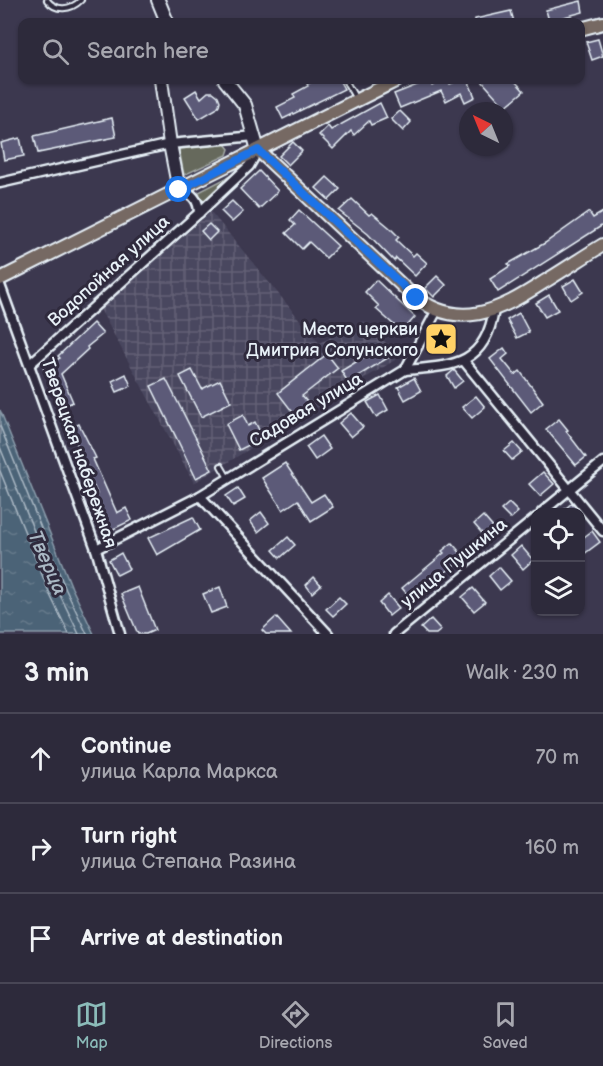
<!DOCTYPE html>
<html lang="en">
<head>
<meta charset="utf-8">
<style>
	body { margin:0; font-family:"Balsamiq Sans",sans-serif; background:#393646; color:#f1f3f6 }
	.controls { position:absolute; right:18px; bottom:18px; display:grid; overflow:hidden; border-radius:12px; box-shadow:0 2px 4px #0004 }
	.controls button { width:54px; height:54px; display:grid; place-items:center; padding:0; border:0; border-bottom:2px solid #484655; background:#2d2a3b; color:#f1f3f6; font:30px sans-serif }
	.compass { position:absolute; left:459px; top:102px; width:54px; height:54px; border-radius:50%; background:#2d2a3b; box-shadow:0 2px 4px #0004; rotate:317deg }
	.stop { position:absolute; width:18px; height:18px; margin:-14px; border:4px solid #1a73e8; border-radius:50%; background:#fff }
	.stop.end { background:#1a73e8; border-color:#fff; box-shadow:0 2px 6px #0008 }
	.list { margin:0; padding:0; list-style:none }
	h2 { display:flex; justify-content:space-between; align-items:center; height:78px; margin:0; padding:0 24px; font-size:26px }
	h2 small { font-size:20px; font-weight:400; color:#a7a7af }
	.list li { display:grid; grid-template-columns:39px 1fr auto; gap:18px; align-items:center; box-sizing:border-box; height:90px; padding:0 24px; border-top:2px solid #484655 }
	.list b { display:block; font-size:22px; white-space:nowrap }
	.list p { margin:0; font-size:20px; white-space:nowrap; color:#a7a7af }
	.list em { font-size:20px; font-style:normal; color:#a7a7af }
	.icon { flex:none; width:33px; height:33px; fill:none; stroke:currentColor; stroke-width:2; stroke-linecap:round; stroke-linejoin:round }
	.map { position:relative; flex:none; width:603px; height:634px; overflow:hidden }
	.search { position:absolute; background:#2d2a3b; box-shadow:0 2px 4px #0004; left:18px; right:18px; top:18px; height:66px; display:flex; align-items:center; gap:15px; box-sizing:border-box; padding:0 21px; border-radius:12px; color:#a7a7af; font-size:22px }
	.sheet { height:348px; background:#2d2a3b }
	nav { display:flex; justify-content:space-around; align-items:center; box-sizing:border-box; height:84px; border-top:2px solid #484655; background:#2d2a3b; font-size:16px; color:#a7a7af }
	nav a { display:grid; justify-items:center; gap:3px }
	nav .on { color:#8bbbb9 }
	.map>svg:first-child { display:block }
	.industrial { fill:url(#industrial-grid) }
	.grass { fill:#66695b; stroke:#a7adaa; stroke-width:1.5 }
	.water { fill:url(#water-ripples); stroke:#8a9cab; stroke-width:1.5 }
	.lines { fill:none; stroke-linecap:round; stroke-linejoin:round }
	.shore { stroke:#aab8c4; stroke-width:1.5 }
	.building { fill:#5c5a78; stroke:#e8f1f8; stroke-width:1.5 }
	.lane-casing { stroke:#e8f1f8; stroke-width:8 }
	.street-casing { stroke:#e8f1f8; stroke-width:13 }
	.secondary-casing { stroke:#e8f1f8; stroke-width:16 }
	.primary-casing { stroke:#e8f1f8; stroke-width:16 }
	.lane { stroke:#2f2a3d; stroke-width:4 }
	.street { stroke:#2f2a3d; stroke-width:8 }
	.secondary { stroke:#2f2a3d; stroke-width:12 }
	.primary { stroke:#766964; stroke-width:12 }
	.route { stroke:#1a73e8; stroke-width:8 }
	.labels { text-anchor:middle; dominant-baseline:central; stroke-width:6; stroke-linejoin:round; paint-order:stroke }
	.street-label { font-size:18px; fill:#e8f1f8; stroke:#2f2a3d }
	.poi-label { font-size:18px; fill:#e8f1f8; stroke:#2f2a3d; text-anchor:end }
	.water-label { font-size:20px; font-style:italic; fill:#aab8c4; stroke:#2f2a3d }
</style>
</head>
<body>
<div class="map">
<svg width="603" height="634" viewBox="0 0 603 634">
	<defs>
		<pattern id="industrial-grid" width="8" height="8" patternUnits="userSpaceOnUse" patternTransform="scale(1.5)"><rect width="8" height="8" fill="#49465e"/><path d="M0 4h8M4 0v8" fill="none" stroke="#636176"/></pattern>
		<pattern id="water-ripples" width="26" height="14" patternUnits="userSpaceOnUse" patternTransform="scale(1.5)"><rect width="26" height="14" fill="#4c6377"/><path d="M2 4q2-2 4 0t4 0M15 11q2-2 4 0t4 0" fill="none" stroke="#667a8b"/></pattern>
	</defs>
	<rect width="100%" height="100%" fill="#3c384f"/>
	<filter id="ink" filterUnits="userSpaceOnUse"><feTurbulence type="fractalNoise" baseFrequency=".0167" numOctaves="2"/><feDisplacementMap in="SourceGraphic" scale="12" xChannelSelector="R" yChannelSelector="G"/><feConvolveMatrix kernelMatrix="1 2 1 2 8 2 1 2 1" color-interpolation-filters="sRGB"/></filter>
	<g filter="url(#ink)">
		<!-- industrial -->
		<path class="industrial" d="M211,212L319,343L364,321L400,357L194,483L100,309Z"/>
		<!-- grass -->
		<g class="grass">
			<path d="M225,144L229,149L227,155L184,175L179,149Z"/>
			<path d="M236,173L203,202L199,192Z"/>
		</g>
		<!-- water -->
		<path class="water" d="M0,410L72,588L94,634H0Z"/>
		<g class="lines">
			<!-- shore -->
			<g class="shore">
				<path d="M0,426L66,590L87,634"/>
				<path d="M0,447L59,593L79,634"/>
				<path d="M0,471L51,597L69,634"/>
			</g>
		</g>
		<!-- building -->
		<g class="building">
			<path d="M581,1L583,12L549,21L546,10Z"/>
			<path d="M511,11L514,22H475V19Z"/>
			<path d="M598,39L603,56L592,60L586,42Z"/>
			<path d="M317,80H339L344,89L283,119L277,107L295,98L293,94L308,86L307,84Z"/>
			<path d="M430,80L432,86L444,80H448L450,84L460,80H468L475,97L465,102L461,93L446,101L441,91L400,108L394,94Z"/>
			<path d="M481,80H514L524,91L505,107Z"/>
			<path d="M196,90L201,98L208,92H213L218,96L220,101L219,105L216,109L199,119L185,97Z"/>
			<path d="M380,103L387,118L371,125L369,121L354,135L351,131L333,149L319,135L328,126L331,130Z"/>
			<path d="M400,111L411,122L403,131L391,119Z"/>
			<path d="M112,118L116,137L38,153L34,136Z"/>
			<path d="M20,138L24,156L4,160L1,143Z"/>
			<path d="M293,142L302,151L288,165L279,156Z"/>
			<path d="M259,171L278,191L259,209L240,189Z"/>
			<path d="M327,177L340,189L329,200L316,188Z"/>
			<path d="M352,199L369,215L372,213L389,227L399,237L396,240L413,256L416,253L427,263L415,276L396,258L394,261L368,234L339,211Z"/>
			<path d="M232,201L243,212L232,222L221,211Z"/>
			<path d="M299,210L338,246L326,258L309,242L302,249L286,233L295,225L290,220Z"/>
			<path d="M589,212L593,218L603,212V225L498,292L490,279L510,266L508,264L545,243Z"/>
			<path d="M209,224L217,232L209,240L201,231Z"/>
			<path d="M437,276L446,285L434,297L425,288Z"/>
			<path d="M575,279L583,292L571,300L563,286Z"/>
			<path d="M376,280L415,317L402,332L376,309L379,306L365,292Z"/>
			<path d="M549,295L558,310L545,317L536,303Z"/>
			<path d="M519,313L529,332L517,338L507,320Z"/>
			<path d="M93,323L103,334L87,347L88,349L61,374L73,402L62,407L43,367L60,358L58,356Z"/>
			<path d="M384,345L391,356L348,382L341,371Z"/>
			<path d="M504,348L508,354L502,359L515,375L520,371L543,402L531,412L490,359Z"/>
			<path d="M327,354L338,368L302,396L312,408L298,419L278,393Z"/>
			<path d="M192,370L202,389L220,380L231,402L201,417L180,376Z"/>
			<path d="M454,370L463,381L454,388L447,376Z"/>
			<path d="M126,374L131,386L117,392L112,381Z"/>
			<path d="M414,378L421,391L405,400L398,387Z"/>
			<path d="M166,379L212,470L196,478L151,386Z"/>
			<path d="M380,395L388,410L376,417L367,402Z"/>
			<path d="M476,396L485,407L472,418L462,407Z"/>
			<path d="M351,413L363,427L351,437L339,423Z"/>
			<path d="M243,415L248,426L255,422L263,438L239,450L226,424Z"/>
			<path d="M559,419L568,430L566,431L586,457L576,465L546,429Z"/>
			<path d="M79,424L96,458L93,459L117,513L126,508L132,520L105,533L99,521L105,519L95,495L97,494L87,471L89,470L78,451L80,450L69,429Z"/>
			<path d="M321,436L330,449L315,460L306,447Z"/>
			<path d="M514,443L522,452L512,460L504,451Z"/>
			<path d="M285,463L311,502L324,494L333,507L311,521L298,500L283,510L262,478Z"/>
			<path d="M543,472L554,484L540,496L529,484Z"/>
			<path d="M238,488L245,499L233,506L226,496Z"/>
			<path d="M509,503L518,512L510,519L501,510Z"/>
			<path d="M572,503L580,513H560Z"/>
			<path d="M261,512L269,523L258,532L250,521Z"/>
			<path d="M483,516L496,531L487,539L474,524Z"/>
			<path d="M193,517L200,530L157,555L148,538Z"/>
			<path d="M592,531L600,542L580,557V540Z"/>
			<path d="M288,537L295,545L280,558L273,550Z"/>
			<path d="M452,543L464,557L412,600L402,588L444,553L442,551Z"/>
			<path d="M521,546L533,560L523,569L511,555Z"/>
			<path d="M121,553L129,569L117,575L109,560Z"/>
			<path d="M499,567L511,581L500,590L489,576Z"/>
			<path d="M314,577L321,585L312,593L306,585Z"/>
			<path d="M138,587L155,630L146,634H138L121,594Z"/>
			<path d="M220,587L227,607L211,613L203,594Z"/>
			<path d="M473,588L485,602L474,611L462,597Z"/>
			<path d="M388,595L399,608L389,616L379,603Z"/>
			<path d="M339,597L346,604L333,616L326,609Z"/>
			<path d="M276,617L291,634H266L262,630Z"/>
			<path d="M431,619L441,630L436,634H427L421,628Z"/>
		</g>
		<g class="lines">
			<defs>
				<g id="lane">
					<path d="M47,0C56,12 71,10 81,0"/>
					<path d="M345,80L356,99"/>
					<path d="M221,466L228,478"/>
				</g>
				<g id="street">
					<path d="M0,183L170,144L255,136"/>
					<path d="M179,190C192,192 199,200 199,213"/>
					<path d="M0,285L96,549L120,634"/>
					<path d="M464,361L603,531"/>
					<path d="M30,364L199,213L249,166L257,152"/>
					<path d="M405,370C452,366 485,366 494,310"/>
					<path d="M200,496L328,634"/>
					<path d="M542,512L603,462"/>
					<path d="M96,549L200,496L405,370L437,310"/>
					<path d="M394,634L536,518"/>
				</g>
				<g id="secondary">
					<path d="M158,0L167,22"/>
					<path d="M161,80L170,144L179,190"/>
					<path d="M225,80L245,105L258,150"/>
				</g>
				<g id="primary">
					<path d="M580,29L603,23"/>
					<path d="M258,150L410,293C458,333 499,311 544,282C564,270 583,257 603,245"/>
					<path d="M0,279L397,80"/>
				</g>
			</defs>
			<!-- lane casing -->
			<use href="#lane" class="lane-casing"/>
			<!-- street casing -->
			<use href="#street" class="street-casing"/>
			<!-- secondary casing -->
			<use href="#secondary" class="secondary-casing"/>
			<!-- primary casing -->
			<use href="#primary" class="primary-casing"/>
			<!-- lane -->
			<use href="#lane" class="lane"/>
			<!-- street -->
			<use href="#street" class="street"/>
			<!-- secondary -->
			<use href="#secondary" class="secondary"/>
			<!-- primary -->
			<use href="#primary" class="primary"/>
		</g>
	</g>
	<g class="lines" filter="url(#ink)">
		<!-- route -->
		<path class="route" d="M179,190L258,150L416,298"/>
	</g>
	<!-- icons -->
	<defs>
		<symbol id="sight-square" viewBox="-11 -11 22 22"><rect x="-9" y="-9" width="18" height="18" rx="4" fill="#ffd166" stroke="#2f2a3d"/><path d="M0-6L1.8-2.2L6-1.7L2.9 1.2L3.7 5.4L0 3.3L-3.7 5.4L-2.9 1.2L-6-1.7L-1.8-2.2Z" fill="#111"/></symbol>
	</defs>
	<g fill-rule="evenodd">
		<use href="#sight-square" x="422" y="320" width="38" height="38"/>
	</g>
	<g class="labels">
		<!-- street labels -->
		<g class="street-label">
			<text transform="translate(109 271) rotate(-42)">Водопойная улица</text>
			<text transform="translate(306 410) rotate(-31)">Садовая улица</text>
			<text transform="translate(79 453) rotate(71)">Тверецкая набережная</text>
			<text transform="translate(454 563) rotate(-39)">улица Пушкина</text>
		</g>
		<!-- poi labels -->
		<g class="poi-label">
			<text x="418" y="329">Место церкви<tspan x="418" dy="21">Дмитрия Солунского</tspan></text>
		</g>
		<!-- water labels -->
		<g class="water-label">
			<text transform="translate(47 563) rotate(66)">Тверца</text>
		</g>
	</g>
</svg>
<div class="controls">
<button><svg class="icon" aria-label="locate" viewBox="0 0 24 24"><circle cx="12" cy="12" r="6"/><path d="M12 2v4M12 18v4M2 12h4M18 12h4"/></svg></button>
<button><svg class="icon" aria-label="layers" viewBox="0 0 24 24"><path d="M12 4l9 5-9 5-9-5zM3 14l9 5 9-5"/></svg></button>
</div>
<svg class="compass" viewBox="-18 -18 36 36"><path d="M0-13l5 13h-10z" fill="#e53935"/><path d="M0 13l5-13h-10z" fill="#a7a7af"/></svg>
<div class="stop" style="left:179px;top:190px"></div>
<div class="stop end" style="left:416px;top:298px"></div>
<div class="search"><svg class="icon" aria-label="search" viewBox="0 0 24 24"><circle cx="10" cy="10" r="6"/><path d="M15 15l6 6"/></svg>Search here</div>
</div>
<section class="sheet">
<h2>3 min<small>Walk · 230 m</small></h2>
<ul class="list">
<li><svg class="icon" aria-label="ahead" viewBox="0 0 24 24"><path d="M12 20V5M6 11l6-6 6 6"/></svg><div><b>Continue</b><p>улица Карла Маркса</p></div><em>70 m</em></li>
<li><svg class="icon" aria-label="right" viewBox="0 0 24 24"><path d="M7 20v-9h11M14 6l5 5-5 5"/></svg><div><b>Turn right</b><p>улица Степана Разина</p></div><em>160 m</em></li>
<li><svg class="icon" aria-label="arrive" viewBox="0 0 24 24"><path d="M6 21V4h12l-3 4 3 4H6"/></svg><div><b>Arrive at destination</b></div></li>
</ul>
</section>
<nav>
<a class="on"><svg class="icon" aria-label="map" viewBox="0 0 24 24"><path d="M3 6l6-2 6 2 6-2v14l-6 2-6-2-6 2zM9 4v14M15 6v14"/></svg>Map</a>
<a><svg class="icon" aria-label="directions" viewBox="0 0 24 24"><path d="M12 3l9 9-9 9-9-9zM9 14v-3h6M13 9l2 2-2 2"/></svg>Directions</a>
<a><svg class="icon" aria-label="saved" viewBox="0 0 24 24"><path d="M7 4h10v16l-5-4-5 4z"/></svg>Saved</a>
</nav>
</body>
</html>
